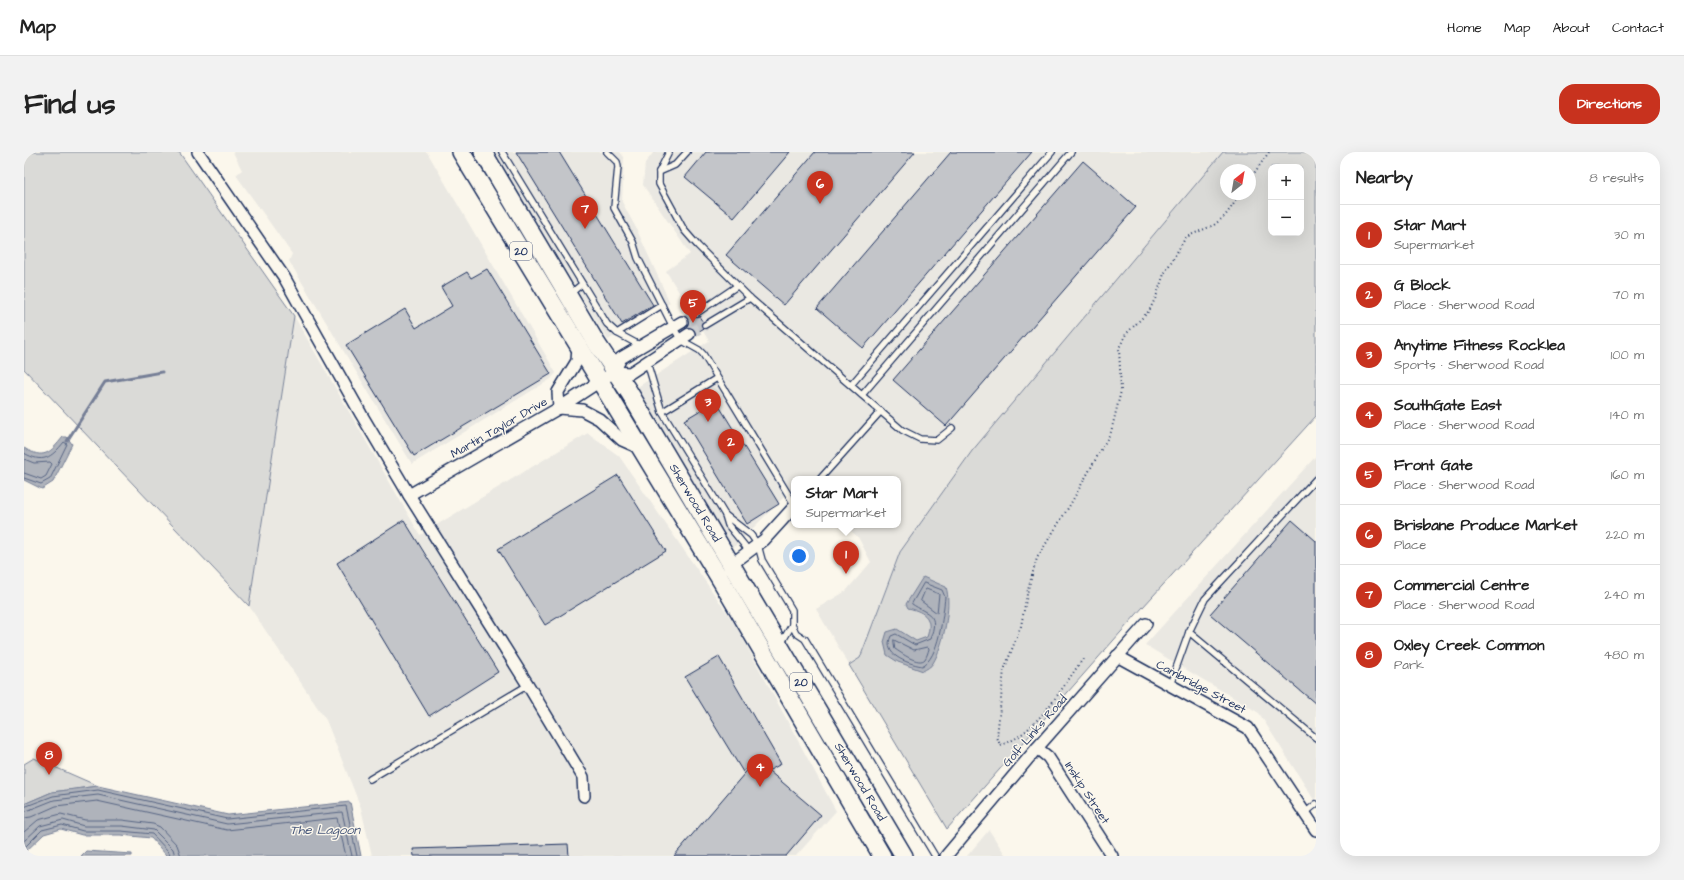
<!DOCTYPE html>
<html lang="en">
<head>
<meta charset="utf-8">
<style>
	body { margin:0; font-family:"Architects Daughter",sans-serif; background:#f2f2f2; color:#222 }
	.controls { position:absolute; right:12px; top:12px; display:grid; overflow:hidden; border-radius:8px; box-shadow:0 4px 16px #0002 }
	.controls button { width:36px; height:36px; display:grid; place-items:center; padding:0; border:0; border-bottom:1px solid #e0e0e0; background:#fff; color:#222; font:20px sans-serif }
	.compass { position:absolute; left:1196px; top:12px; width:36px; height:36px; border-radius:50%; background:#fff; box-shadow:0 4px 16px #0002; rotate:31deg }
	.you { position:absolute; left:775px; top:404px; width:14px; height:14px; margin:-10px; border:3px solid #fff; border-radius:50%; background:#1a73e8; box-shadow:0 0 0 6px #1a73e833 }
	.badge { display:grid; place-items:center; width:26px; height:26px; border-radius:50%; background:#c8321e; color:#fff; font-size:13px; font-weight:700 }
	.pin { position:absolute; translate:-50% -33px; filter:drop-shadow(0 1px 2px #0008) }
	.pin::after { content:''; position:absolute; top:21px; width:14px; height:12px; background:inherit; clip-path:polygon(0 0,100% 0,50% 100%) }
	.popup { position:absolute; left:767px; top:324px; width:110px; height:52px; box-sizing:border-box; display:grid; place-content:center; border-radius:8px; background:#fff; filter:drop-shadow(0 1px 3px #0005); font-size:13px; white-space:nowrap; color:#767676 }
	.popup b { font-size:15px; color:#222 }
	.popup::after { content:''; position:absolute; left:50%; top:100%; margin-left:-8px; border:8px solid transparent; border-top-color:#fff }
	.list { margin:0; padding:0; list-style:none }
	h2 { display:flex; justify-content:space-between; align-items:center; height:52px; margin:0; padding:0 16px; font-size:17px }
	h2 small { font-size:13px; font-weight:400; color:#767676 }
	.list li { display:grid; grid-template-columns:26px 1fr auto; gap:12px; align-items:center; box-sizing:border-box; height:60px; padding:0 16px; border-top:1px solid #e0e0e0 }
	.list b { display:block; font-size:15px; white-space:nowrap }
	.list p { margin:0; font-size:13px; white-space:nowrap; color:#767676 }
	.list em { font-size:13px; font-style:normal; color:#767676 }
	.map { position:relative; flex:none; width:1292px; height:704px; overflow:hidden; border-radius:16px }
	header { display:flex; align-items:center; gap:24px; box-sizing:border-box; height:56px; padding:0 20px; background:#fff; border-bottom:1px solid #e0e0e0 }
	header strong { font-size:19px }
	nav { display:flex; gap:22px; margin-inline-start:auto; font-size:14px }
	.intro { display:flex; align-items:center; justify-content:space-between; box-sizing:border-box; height:96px; padding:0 24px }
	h1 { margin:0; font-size:28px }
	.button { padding:10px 18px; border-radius:16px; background:#c8321e; color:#fff; font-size:14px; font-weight:700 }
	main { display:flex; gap:24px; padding:0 24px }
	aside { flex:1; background:#fff; border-radius:16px; box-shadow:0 4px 16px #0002 }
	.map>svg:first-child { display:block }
	.built { fill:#eae8e2 }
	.green { fill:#dadad7; stroke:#7a849a; fill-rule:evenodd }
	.water { fill:#afb3bb; stroke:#747e96 }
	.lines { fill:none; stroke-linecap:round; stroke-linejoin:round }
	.shore { stroke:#566483; stroke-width:1 }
	.stream { stroke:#747e96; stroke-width:3 }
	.building { fill:#c3c5c9; stroke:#1b2f5e }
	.minor-tunnel { stroke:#cecfd0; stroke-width:11; stroke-dasharray:11 5.5; stroke-linecap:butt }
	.service-casing { stroke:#1b2f5e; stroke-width:8 }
	.minor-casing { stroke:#1b2f5e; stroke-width:14 }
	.primary-casing { stroke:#1b2f5e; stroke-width:20 }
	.path { stroke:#1b2f5e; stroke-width:2; stroke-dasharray:1 3; stroke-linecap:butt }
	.service { stroke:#fbf7ec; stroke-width:5.5 }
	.minor { stroke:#fbf7ec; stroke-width:11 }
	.primary { stroke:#fbf7ec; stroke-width:17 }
	.labels { text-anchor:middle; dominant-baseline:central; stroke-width:3; stroke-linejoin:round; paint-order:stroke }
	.shield { fill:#fbf7ec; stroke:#5e6b89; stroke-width:1 }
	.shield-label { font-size:11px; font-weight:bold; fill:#1b2f5e }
	.street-label { font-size:12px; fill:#1b2f5e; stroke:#fbf7ec }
	.water-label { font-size:13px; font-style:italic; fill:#47577a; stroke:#fbf7ec }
</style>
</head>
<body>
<header>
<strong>Map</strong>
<nav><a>Home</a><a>Map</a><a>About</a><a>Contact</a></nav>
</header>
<div class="intro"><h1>Find us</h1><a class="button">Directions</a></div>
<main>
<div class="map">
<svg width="1292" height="704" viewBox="0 0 1292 704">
	<rect width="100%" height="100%" fill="#fbf7ec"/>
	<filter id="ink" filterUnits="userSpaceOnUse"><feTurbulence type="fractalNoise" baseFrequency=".025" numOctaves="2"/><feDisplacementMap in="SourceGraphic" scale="8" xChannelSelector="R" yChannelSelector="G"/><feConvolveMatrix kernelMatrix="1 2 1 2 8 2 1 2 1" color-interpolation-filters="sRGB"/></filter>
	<g filter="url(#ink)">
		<!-- built -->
		<g class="built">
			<path d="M209,0H403L532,221L527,227L388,312L265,109L268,102L212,23L218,18Z"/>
			<path d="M469,0H596L600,5L598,50L612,76L646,151L584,188Z"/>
			<path d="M630,0H1199L948,299L876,400L836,506L825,513L792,457L822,439L847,410L834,385L820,373H874V327H770V335L709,396L612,236L685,189L642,119L666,102L619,33L621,11Z"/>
			<path d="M270,164L396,383L564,281L595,304L712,474L812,659L772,704H348L337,656L302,568L225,454Z"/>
			<path d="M1292,304V651L1235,561L1121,493Z"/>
			<path d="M965,678L982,704H943Z"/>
		</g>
		<!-- green -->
		<g class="green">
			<path d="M0,0H155L270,164L225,454L0,217Z"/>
			<path d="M1199,0H1292V264L1119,455L923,677L825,513L836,506L876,400L948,299ZM1247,15H1277V81H1247ZM1202,18H1226V42H1202Z"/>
			<path d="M10,606L74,634L28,640L0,652V612Z"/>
		</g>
		<!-- water -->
		<g class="water">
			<path d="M39,285H43L48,292L29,330L18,337L0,328V296C20,308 26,301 39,285Z"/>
			<path d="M899,425L922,435C928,453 919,495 909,511C907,515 902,517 899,519L874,510L863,503L860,490L863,480L873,477L892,489L903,485C909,467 902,460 884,456L882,452Z"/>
			<path d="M74,634L204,663L326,650L337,704H143L127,686L97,683H58L37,677L20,682L0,701V652L28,640Z"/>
			<path d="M62,699L108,702V704H57Z"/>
		</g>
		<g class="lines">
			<!-- shore -->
			<g class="shore">
				<path d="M0,301C19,312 27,306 40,290L43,292L26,327L17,332L0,326"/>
				<path d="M0,307L10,311L26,310L28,312L22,324L17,327L0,321"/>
				<path d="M900,431L918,438L921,445C919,463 915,506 898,514C882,511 858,503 867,484L872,482L891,493L906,487C916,461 904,463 888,452Z"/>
				<path d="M902,437L915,442L913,461L897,449Z"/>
				<path d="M870,488L890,498L903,495L905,497C904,500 903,504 901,507C895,514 877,501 871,497Z"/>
				<path d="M0,655L29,644L74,638L203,667L322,654L333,704"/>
				<path d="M0,660L30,648L74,643L203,672L318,660L328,704"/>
				<path d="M0,666L7,665L32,654L73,649L203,678L313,666L322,704"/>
				<path d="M0,680L14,668L37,662L61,668H98L129,672L136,675L153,693L157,704"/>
				<path d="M0,689L16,674L39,668L60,674H98L130,678L149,697L151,704"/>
				<path d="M0,696L18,678L38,673L59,679H97L128,682L145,700L146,704"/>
			</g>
			<!-- stream -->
			<path class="stream" d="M43,289L81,230L138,220"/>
		</g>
		<!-- building -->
		<g class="building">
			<path d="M492,0H535L629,153L598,172Z"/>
			<path d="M682,0H766L710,66L661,25Z"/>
			<path d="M791,0H891L760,153L702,103Z"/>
			<path d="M927,0H1008L839,196L793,156Z"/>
			<path d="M1059,9L1112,55L922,274L869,228Z"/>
			<path d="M463,117L527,222L390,304L322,193L381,157L392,176L428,154L417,135L443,120L447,126Z"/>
			<path d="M671,158L682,175L667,184L656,167Z"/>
			<path d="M692,249L755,352L723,372L660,268Z"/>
			<path d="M594,323L642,399L521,473L474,397Z"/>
			<path d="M380,368L474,520L405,564L313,411Z"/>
			<path d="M1268,368L1292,389V552L1186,462Z"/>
			<path d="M695,505L757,612L746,618L731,605L719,620L661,525Z"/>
			<path d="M732,608L797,663L762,704H650Z"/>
			<path d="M544,692L545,704H390L389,697Z"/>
		</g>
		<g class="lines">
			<!-- minor-tunnel -->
			<g class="minor-tunnel">
				<path d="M658,170L673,161"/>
				<path d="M665,182L681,173"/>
			</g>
			<defs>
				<g id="service">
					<path d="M478,0L583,172L593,181L617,194"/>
					<path d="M583,0L593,10L594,15L590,56L609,90L614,106L649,175L657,188L675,198L679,202L770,352"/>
					<path d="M645,0L635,20V32L660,78L674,94L726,146L878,278L896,287L913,288L928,276"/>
					<path d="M635,20L651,13L663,0"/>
					<path d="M546,142L558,132"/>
					<path d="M673,161L713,134"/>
					<path d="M681,173L726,146"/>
					<path d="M593,181L638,153"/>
					<path d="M623,210L638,260L701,363L704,373L725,399"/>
					<path d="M827,233L1028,0"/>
					<path d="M838,243L1047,0"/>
					<path d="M638,260L693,226"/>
					<path d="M796,327L857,259"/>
					<path d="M701,363L727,383L734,393L738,408L768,458V473L772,481L781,487L911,704"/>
					<path d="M1165,480L1292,586"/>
					<path d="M758,490L768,473"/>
					<path d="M1146,533L1165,480L1181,447L1292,327"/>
					<path d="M346,627L504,533"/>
					<path d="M1281,661L1292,652"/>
				</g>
				<g id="minor">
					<path d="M174,0L260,125L337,262L385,343L504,533L559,625L560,644"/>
					<path d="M590,220L606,221L665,182"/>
					<path d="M535,256L558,258L575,267L598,288L616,296"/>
					<path d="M535,256L534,240L553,209L554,194"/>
					<path d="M385,343L535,256L590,220L597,206L658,170"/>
					<path d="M705,417L708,412L740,388L770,355"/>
					<path d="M1093,504L1224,576L1292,678"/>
					<path d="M1013,596L1024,605L1088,704"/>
					<path d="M922,704L1013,596L1122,472"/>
				</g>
				<g id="primary">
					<path d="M437,0L698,430L858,704"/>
					<path d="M459,0L573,192L605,240L880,704"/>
				</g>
			</defs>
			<!-- service casing -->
			<use href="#service" class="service-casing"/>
			<!-- minor casing -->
			<use href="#minor" class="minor-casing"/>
			<!-- primary casing -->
			<use href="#primary" class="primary-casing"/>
			<!-- path -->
			<g class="path">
				<path d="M1226,27L1245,0"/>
				<path d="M1059,507C1039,534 1010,585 976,593L973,585L980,518L997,474L1004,437L1013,406L1046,353L1087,280L1097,239L1095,196L1102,182L1125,159L1132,145L1140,122L1162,85L1190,73L1201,64L1217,42"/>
			</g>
			<!-- service -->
			<use href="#service" class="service"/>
			<!-- minor -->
			<use href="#minor" class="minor"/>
			<!-- primary -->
			<use href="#primary" class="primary"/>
		</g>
	</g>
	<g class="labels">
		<!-- shield labels -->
		<g class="shield">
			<rect x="486" y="90" width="22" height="18" rx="3"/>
			<rect x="766" y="521" width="22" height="18" rx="3"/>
		</g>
		<g class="shield-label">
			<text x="497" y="99">20</text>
			<text x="777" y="530">20</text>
		</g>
		<!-- street labels -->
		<g class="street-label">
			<text transform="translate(475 276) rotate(-30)">Martin Taylor Drive</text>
			<text transform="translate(671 351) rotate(59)">Sherwood Road</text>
			<text transform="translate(1177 535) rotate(28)">Cambridge Street</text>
			<text transform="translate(1011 579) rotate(-49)">Golf Links Road</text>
			<text transform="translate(836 630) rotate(59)">Sherwood Road</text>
			<text transform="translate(1063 641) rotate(57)">Inskip Street</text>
		</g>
		<!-- water labels -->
		<g class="water-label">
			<text x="301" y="678">The Lagoon</text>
		</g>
	</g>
</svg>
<div class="controls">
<button>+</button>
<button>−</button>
</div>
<svg class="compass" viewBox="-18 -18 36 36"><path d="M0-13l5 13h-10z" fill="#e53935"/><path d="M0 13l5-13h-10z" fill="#767676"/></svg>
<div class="you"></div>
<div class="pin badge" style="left:822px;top:422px">1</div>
<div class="popup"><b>Star Mart</b>Supermarket</div>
<div class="pin badge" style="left:707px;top:310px">2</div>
<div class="pin badge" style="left:684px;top:270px">3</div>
<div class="pin badge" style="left:736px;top:635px">4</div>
<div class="pin badge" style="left:669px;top:171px">5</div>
<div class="pin badge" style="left:796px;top:52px">6</div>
<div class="pin badge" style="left:561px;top:77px">7</div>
<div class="pin badge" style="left:25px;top:623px">8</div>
</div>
<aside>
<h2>Nearby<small>8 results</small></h2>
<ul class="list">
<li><span class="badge">1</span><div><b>Star Mart</b><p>Supermarket</p></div><em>30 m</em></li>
<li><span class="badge">2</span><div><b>G Block</b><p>Place · Sherwood Road</p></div><em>70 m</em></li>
<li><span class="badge">3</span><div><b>Anytime Fitness Rocklea</b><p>Sports · Sherwood Road</p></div><em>100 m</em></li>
<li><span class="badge">4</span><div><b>SouthGate East</b><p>Place · Sherwood Road</p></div><em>140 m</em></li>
<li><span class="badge">5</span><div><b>Front Gate</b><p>Place · Sherwood Road</p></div><em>160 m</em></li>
<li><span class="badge">6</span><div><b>Brisbane Produce Market</b><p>Place</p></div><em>220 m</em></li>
<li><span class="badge">7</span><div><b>Commercial Centre</b><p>Place · Sherwood Road</p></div><em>240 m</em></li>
<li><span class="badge">8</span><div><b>Oxley Creek Common</b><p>Park</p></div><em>480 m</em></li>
</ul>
</aside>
</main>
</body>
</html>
